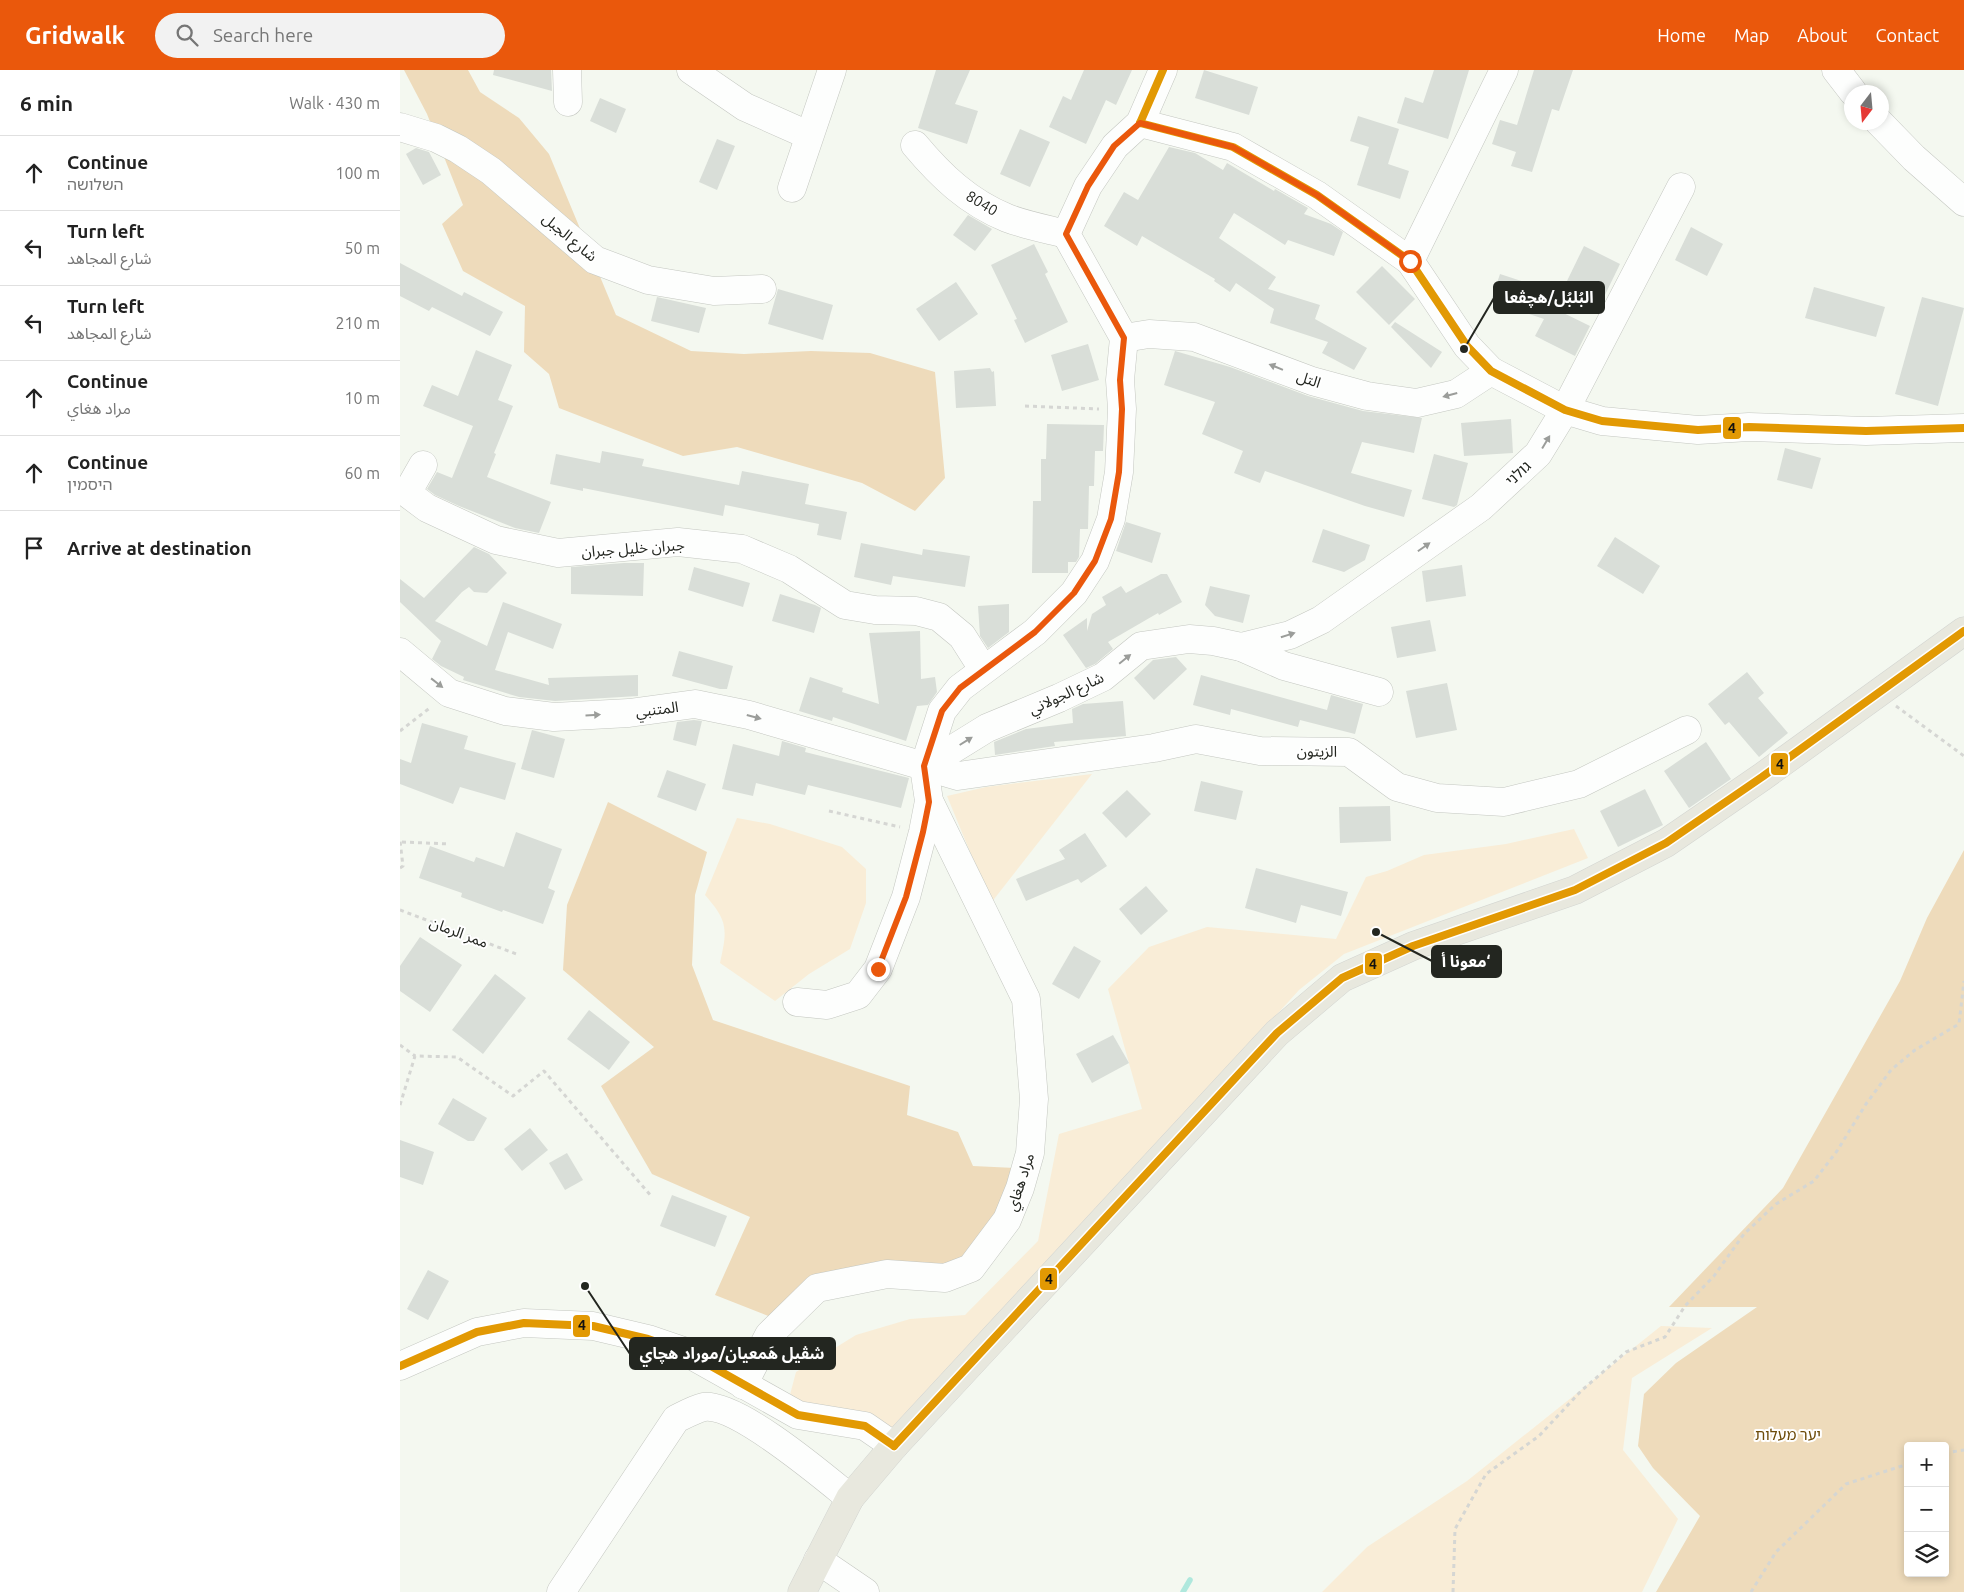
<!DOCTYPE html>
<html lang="en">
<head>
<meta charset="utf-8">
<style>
	body { margin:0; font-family:Ubuntu,"Noto Sans Arabic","Noto Sans Hebrew",sans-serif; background:#f2f2f2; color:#222 }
	.controls { position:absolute; right:15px; bottom:15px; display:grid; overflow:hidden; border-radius:5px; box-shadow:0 2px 8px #0003 }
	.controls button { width:45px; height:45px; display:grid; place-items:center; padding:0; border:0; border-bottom:1px solid #e0e0e0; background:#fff; color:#222; font:25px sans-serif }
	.compass { position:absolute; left:1444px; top:15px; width:45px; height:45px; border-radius:50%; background:#fff; box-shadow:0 2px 8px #0003; rotate:196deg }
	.stop { position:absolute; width:15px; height:15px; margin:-11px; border:4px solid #ea580c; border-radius:50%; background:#fff }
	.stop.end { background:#ea580c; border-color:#fff; box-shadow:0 1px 5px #0008 }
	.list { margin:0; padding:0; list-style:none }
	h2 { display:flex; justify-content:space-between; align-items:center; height:65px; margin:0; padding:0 20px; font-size:21px }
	h2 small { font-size:16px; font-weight:400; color:#767676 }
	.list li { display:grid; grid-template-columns:32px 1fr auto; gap:15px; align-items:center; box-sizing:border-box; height:75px; padding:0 20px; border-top:1px solid #e0e0e0 }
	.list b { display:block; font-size:19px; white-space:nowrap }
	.list p { margin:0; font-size:16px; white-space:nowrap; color:#767676 }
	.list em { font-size:16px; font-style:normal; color:#767676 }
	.icon { flex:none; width:28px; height:28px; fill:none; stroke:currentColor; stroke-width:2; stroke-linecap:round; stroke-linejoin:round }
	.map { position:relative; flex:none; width:1564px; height:1522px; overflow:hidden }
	header { display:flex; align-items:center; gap:30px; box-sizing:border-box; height:70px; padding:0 25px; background:#ea580c; color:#fff }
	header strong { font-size:24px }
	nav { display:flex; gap:28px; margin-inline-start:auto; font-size:18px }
	.search { width:350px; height:45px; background:#f2f2f2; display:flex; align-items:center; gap:12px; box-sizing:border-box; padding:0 18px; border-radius:28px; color:#767676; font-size:19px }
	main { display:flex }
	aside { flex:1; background:#fff }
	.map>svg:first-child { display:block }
	.green { fill:#f9edd7 }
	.forest { fill:#eedbbb; fill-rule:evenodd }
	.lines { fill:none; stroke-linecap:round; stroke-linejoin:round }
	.stream { stroke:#afe8dd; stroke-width:5.5 }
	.building { fill:#d9ded8 }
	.minor-casing { stroke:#c4c7c1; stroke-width:29 }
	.major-casing { stroke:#d3d5d1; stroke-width:29 }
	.path { stroke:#d5d6d3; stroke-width:3; stroke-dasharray:4 4; stroke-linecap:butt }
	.minor { stroke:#fdfefd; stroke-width:28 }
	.major { stroke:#e8e8de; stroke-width:28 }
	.bus-1-casing { stroke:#fff; stroke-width:11 }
	.bus-1 { stroke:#e29903; stroke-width:8 }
	.oneway { fill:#9b9d9a }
	.route { stroke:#ea580c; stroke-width:6 }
	.labels { text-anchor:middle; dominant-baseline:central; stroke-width:4; stroke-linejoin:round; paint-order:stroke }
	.street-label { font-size:15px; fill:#232620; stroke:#fff }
	.park-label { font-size:15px; fill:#6d4b09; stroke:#fff }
	.leader { fill:none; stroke:#232620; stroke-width:2 }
	.callout-dot { fill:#232620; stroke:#fff; stroke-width:2 }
	.callout { fill:#232620; stroke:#232620; stroke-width:2 }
	.callout-label { font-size:16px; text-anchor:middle; font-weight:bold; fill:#fff }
	.line-badge { stroke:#fff; stroke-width:2 }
	.pale-badge-label { font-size:14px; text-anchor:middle; font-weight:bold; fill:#111 }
</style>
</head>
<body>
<header>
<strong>Gridwalk</strong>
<div class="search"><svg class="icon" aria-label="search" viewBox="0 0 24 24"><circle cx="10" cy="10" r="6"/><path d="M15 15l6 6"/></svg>Search here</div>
<nav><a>Home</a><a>Map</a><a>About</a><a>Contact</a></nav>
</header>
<main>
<aside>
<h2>6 min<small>Walk · 430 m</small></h2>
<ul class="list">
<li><svg class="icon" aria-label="ahead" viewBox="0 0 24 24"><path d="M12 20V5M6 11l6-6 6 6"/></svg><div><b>Continue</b><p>השלושה</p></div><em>100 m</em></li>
<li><svg class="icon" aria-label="left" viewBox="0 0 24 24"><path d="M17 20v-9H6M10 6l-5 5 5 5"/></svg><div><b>Turn left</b><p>شارع المجاهد</p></div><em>50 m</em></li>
<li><svg class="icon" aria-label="left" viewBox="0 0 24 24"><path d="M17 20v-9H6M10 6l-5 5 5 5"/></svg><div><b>Turn left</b><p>شارع المجاهد</p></div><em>210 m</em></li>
<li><svg class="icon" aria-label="ahead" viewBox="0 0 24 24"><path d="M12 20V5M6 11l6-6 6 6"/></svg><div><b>Continue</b><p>مراد هغاي</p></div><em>10 m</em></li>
<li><svg class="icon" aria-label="ahead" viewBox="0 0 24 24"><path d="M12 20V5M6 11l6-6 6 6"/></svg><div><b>Continue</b><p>היסמין</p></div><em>60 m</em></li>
<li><svg class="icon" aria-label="arrive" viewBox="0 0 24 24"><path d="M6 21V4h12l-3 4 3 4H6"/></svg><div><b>Arrive at destination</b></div></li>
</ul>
</aside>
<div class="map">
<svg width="1564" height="1522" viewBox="0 0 1564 1522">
	<rect width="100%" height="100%" fill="#f4f8f0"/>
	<!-- green -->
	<g class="green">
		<path d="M692,704L591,833L547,726L586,717Z"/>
		<path d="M337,748L370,754L442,777L466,799V833L450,879L409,904L375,931L320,893C327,860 329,852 305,825Z"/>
		<path d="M1174,759L1188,788L944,884L899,920L500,1361L387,1336L396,1302L456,1265L510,1249L565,1245L638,1171L659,1064L742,1039L708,919L749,877L807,857L936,869L966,807L987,801L1024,785L1106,774Z"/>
		<path d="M1261,1256L1312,1258L1232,1308L1223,1380L1278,1449L1242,1522H922L967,1477L1067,1411Z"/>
	</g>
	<!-- forest -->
	<g class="forest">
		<path d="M4,0H68L80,22L119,48L149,84L216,245L291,281L344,284L411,281L470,283L535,302L545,408L515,441L462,413L337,377L283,386L159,338L149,304L124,282L125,236L63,201L42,154L63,135L27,44Z"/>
		<path d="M208,732L307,782L295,825L292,895L313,950L510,1016L507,1045L558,1062L573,1096L615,1098L576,1190L470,1208L381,1251L315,1225L350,1147L252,1104L201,1016L254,977L163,900L167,835Z"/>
		<path d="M1564,780V1522H1256L1300,1446L1253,1398L1238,1376L1244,1324L1276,1293L1357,1237H1269L1383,1118L1500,911L1527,848ZM1508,1376H1545V1503H1508Z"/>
	</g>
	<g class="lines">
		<!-- stream -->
		<path class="stream" d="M783,1522L790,1510"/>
	</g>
	<!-- building -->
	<g class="building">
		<path d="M94,0H151L152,21L93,5Z"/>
		<path d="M536,0H570L555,34L578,41L567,74L518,58Z"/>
		<path d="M684,0H732L716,35L706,30L686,74L649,57L663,26L671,30Z"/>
		<path d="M804,0L858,17L849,45L795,28Z"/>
		<path d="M1034,0H1069L1048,69L997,53L1005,27L1023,33Z"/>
		<path d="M1134,0H1173L1159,41L1152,39L1132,102L1111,96L1116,82L1092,74L1100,50L1117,55Z"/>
		<path d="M200,28L226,39L216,63L190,51Z"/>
		<path d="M958,46L999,59L988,94L1009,101L1000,129L957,115L969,77L950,71Z"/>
		<path d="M620,59L650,72L630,117L600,104Z"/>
		<path d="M317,69L335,76L317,120L299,112Z"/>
		<path d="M769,77L795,83L823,100L827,93L874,121L875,119L908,138L904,144L931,154L943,162L934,186L888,170L885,175L834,143L819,168L876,207L868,219L920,235L915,249L967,278L954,300L922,283L928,272L870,253L874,239L836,213L830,222L814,211L815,209L742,166L737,176L704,156L724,122L738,130Z"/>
		<path d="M16,78L29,82L41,105L23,115L6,84Z"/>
		<path d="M568,145L592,159L575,181L553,165Z"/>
		<path d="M1291,157L1323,174L1307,206L1275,190Z"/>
		<path d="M634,174L648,202L645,204L668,252L625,273L614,250L617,249L591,195Z"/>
		<path d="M1184,176L1220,194L1203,229L1167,211Z"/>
		<path d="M0,193L62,226L64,222L103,242L90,266L32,237L29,241L0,226Z"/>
		<path d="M982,196L1015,229L989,255L956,222Z"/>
		<path d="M1100,204L1143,218L1139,231L1190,256L1175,286L1135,266L1144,249L1091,231Z"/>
		<path d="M556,212L578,244L539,271L516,239Z"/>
		<path d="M1414,217L1485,237L1476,267L1405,248Z"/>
		<path d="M378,219L433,235L423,270L368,254Z"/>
		<path d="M257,227L306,238L299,263L251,251Z"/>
		<path d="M1522,227L1564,238L1538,336L1495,324Z"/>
		<path d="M995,252L1042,282L1031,298L991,257Z"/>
		<path d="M688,274L699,310L662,321L651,285Z"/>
		<path d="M76,280L112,295L98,330L113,336L94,383L96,384L87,407L151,432L139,463L115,458L59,436L35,425L27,419L37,402L52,408L73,356L23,336L32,315L58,326Z"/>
		<path d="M775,281L830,297L908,326L963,341L1022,348L1014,383L962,372L951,403L1012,420L1004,447L965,436L865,401L860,413L834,403L843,381L802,364L815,332L764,315Z"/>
		<path d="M590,298L592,302L594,301L596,336L556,338L554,301Z"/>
		<path d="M1111,349L1113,383L1064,386L1061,353Z"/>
		<path d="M647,354L704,355L703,381H695L694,416H689L688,459H680L679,487L676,492H668V503H632L633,431H641V389H646Z"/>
		<path d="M1385,378L1421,388L1412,419L1377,410Z"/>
		<path d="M202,381L244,389L242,396L339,415L342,401L409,414L405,434L447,442L441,470L417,465L419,454L325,435L323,446L183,418V421L150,414L156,384L200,393Z"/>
		<path d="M1034,384L1068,393L1057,435L1054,437L1022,429Z"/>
		<path d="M726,452L761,463L752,493L716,481Z"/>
		<path d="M923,459L970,475L965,490L944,502L912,492Z"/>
		<path d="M1215,467L1260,496L1243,524L1197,496Z"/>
		<path d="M461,473L522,485L523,479L570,486L565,517L493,506L491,515L454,507Z"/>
		<path d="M74,477L89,484L107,503L87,523L74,522L69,517L62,522L35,551L87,576L103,532L162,554L153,579L108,562L95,600L149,615L148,608L238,605V626L155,631L119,627L63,610L64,607L41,596L32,589L41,571L0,532V509L24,528Z"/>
		<path d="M224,493H244L243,526L171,524V497Z"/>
		<path d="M1062,495L1066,526L1026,532L1022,501Z"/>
		<path d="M294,497L350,513L343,537L288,520Z"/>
		<path d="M761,504H767L782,532L759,545L758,543L708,572L713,579L695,594L686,598L663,565L687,548V561L692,544L706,535L702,527L721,516L726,523Z"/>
		<path d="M810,516L850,525L843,553L815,546L805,535Z"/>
		<path d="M380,524L415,535L421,538L414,563L372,551Z"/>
		<path d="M609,534V562L588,578L580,566L578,536Z"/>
		<path d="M1030,550L1036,581L997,588L991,557Z"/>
		<path d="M520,561L521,609L535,607L537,622L528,635L517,636L506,671L433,647L432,651L399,641L410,607L443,618L442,622L479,634L469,563Z"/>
		<path d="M279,581L333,596L327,619H320L272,606Z"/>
		<path d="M776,587L787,599L754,630L734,608L753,590Z"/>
		<path d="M1347,602L1364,623L1358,628L1388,663L1359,687L1329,652L1325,655L1308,634Z"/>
		<path d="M801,605L927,640L931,625L963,634L955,664L900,650L898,657L831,639L830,645L793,635Z"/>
		<path d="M1047,613L1057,660L1016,668L1006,621Z"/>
		<path d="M723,631L726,666L654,672L655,676L595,685L594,672L626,659L673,653L672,639L683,634Z"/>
		<path d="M294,650L302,651L296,676L273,670L277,652Z"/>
		<path d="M22,653L68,666L64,679L116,693L105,730L60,717L53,734L0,714V689L11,693Z"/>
		<path d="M132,660L165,669L154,708L121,699Z"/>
		<path d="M382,671L406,678L405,682L509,708L501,738L408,715L405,725L356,713L353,726L322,719L333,674L379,686Z"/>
		<path d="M1306,672L1331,709L1289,738L1264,701Z"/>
		<path d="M267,700L306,714L296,741L257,727Z"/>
		<path d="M801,711L843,721L836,750L794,741Z"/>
		<path d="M1245,719L1263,755L1218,777L1200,741Z"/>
		<path d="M727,720L751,744L726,768L702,743Z"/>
		<path d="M990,736L991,771L940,773L939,737Z"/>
		<path d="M116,762L162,779L148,818L155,821L143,854L103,840L102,842L61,827L62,823L19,808L30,776L74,792L76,787L104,797Z"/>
		<path d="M685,763L707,796L681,813L678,809L626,831L616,809L665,789L659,780Z"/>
		<path d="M856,798L948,822L941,846L901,835L896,853L845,838Z"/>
		<path d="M746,816L768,841L741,865L719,839Z"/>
		<path d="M20,867L62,895L30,942L0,921V896Z"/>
		<path d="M674,876L701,891L679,929L652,914Z"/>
		<path d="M95,904L126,928L83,984L52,960Z"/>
		<path d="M189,940L230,972L209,1000L167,969Z"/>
		<path d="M713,965L729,993L692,1013L676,984Z"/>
		<path d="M53,1028L87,1048L74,1071H68L38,1054Z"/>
		<path d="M130,1058L148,1080L122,1101L104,1079Z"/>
		<path d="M0,1070L34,1082L23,1115L0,1107Z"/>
		<path d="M167,1083L183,1110L165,1120L149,1093Z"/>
		<path d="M272,1125L327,1146L315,1177L260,1156Z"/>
		<path d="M28,1200L49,1211L28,1250L7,1239Z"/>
	</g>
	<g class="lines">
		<defs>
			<g id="minor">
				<path d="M167,0L168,32"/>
				<path d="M291,0L345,37L408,65"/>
				<path d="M1436,0L1453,22"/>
				<path d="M1479,52L1514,88L1564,132"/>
				<path d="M740,53L833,77L917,125L1010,191L1067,276L1091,301L1165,340L1202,351L1298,360L1349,357L1466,361L1564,358"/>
				<path d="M0,57L36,68L58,79L91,101L195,190L248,210L314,221L362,219"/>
				<path d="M515,75C541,106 568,132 607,148C625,155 646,159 666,164"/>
				<path d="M392,118L432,0"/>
				<path d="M1010,191L1104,0"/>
				<path d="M724,268L749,264L794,267L912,311L967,326L1017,333L1056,324L1091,301"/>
				<path d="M23,395L7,423L27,438L96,470L158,483L278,472L342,479L389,499L445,535L475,540L516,541L539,547L562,566L583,599"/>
				<path d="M841,577L890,565L921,550L1081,437L1138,384L1165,340L1281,117"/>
				<path d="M0,582L49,623L105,641L154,647L229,643L295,634L349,645L558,706L754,678L796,669L860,681L949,682L997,717L1037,728L1104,732L1179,714L1287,660"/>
				<path d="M524,697L587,658L659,628L703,607L741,576L789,569L813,571L841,577L884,596L979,622"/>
				<path d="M397,932L427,935L458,925L478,899L506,827L523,762L529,731"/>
				<path d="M0,1296L77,1262L124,1253L193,1256L248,1269L286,1282L398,1345L465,1356L494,1376"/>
				<path d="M343,1315L369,1265L417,1218L487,1204L545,1208L571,1198L607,1150L620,1118L630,1083L634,1029L626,929L529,731L524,697L542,641L560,618L635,562L674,523L695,491L711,449L719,402L722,339L720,310L724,268L666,164L688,116L715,76L740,53L763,0"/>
				<path d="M418,1490L465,1522"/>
				<path d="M161,1522L276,1349C284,1345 295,1339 304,1337C337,1333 423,1406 450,1428"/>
			</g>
			<path id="major" d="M402,1522L450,1428L494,1376L877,963L942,908L1013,876L1175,820L1266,773L1362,707L1564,561"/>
		</defs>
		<!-- minor casing -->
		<use href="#minor" class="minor-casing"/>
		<!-- major casing -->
		<use href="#major" class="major-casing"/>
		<!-- path -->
		<g class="path">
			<path d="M625,336L699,339"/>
			<path d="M1496,636L1564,686"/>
			<path d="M0,661L31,637"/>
			<path d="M429,741L500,757"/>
			<path d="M2,772L49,774"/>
			<path d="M0,798L3,796L0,771"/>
			<path d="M0,840L119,885"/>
			<path d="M0,975L15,986"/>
			<path d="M0,1035L15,986L57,987L113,1026L144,1001L252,1127"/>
			<path d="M1545,1383L1564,1380"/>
			<path d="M1053,1522L1055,1459L1086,1404L1139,1366L1181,1321L1226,1282L1265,1267L1285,1236L1314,1206L1344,1164L1376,1134L1414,1111L1437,1081L1466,1034L1491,1000L1515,980L1559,954L1564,911"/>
			<path d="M1351,1522L1376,1482L1446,1414L1508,1394"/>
		</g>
		<!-- minor -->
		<use href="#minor" class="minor"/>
		<!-- major -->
		<use href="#major" class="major"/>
		<defs>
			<g id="bus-1">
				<path d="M740,53L833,77L917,125L1010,191L1067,276L1091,301L1165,340L1202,351L1298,360L1349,357L1466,361L1564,358"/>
				<path d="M740,53L763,0"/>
				<path d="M0,1296L77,1262L124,1253L193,1256L248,1269L286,1282L398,1345L465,1356L494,1376"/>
				<path d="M494,1376L877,963L942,908L1013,876L1175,820L1266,773L1362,707L1564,561"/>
			</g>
		</defs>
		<!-- bus-1 casing -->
		<use href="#bus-1" class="bus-1-casing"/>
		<!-- bus-1 -->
		<use href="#bus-1" class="bus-1"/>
	</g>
	<!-- one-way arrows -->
	<defs><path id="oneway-solid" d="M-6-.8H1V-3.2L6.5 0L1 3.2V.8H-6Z" transform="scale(1.25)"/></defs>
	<g class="oneway">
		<use href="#oneway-solid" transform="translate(876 297) rotate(-158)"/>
		<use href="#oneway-solid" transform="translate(1050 325) rotate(165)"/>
		<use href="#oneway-solid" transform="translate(1146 372) rotate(-59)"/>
		<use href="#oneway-solid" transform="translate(1024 477) rotate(-35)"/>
		<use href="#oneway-solid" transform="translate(888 565) rotate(-18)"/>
		<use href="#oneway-solid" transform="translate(725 589) rotate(-39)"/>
		<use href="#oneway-solid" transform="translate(37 613) rotate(38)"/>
		<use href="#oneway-solid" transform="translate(193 645) rotate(-3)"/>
		<use href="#oneway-solid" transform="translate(354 647) rotate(15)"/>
		<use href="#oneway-solid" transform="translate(566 671) rotate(-32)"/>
	</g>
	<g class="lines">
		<!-- route -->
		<path class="route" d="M478,899L506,827L523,762L529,732L524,696L542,641L560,618L635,562L674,523L695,491L711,449L719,402L722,339L720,310L724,268L666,164L688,116L714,76L740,53L833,77L917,125L1010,191"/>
	</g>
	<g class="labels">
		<!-- street labels -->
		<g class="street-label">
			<text transform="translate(582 133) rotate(31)">8040</text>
			<text transform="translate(170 167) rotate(40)">شارع الجبل</text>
			<text transform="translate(909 309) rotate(19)">التل</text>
			<text transform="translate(1118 403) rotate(-43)">גולני</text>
			<text transform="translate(233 478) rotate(-4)">جبران خليل جبران</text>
			<text transform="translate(666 623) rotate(-25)">شارع الجولاني</text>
			<text transform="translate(257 639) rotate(-7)">المتنبي</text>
			<text transform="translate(917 681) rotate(1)">الزيتون</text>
			<text transform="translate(59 862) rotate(21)">ممر الرمان</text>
			<text transform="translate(620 1112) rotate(-72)">مراد هغاي</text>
		</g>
		<!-- park labels -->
		<g class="park-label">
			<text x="1388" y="1364">יער מעלות</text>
		</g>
	</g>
	<!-- callouts -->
	<path class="leader" d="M1064 279L1094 228M976 862L1032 891M185 1216L230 1284"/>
	<g class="callout-dot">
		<circle cx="1064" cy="279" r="5"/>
		<circle cx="976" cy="862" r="5"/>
		<circle cx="185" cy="1216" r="5"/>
	</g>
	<g class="callout">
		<rect x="1094" y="212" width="110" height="31" rx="5"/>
		<rect x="1032" y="876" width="69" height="31" rx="5"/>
		<rect x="230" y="1268" width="205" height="31" rx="5"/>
	</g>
	<g class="callout-label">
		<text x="1149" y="233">البُلبُل/هچڤعا</text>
		<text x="1066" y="897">معونا أ‘</text>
		<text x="332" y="1289">شڤيل هَمعيان/موراد هچاي</text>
	</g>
	<g class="line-badge">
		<rect x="1322" y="346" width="20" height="24" rx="5" fill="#e29903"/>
		<rect x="1370" y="682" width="19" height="24" rx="5" fill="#e29903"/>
		<rect x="964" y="882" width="19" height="24" rx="5" fill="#e29903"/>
		<rect x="639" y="1197" width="19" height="24" rx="5" fill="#e29903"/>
		<rect x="172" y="1244" width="19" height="24" rx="5" fill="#e29903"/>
	</g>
	<g class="pale-badge-label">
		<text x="1332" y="363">4</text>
		<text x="1380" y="699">4</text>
		<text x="973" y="899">4</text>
		<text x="649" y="1214">4</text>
		<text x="182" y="1260">4</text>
	</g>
</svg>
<div class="controls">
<button>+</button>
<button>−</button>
<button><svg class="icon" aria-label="layers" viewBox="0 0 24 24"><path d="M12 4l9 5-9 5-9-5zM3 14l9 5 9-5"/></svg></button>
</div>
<svg class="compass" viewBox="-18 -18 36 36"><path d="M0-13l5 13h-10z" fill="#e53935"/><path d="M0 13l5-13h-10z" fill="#767676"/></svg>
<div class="stop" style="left:1010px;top:191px"></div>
<div class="stop end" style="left:478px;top:899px"></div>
</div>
</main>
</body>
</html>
